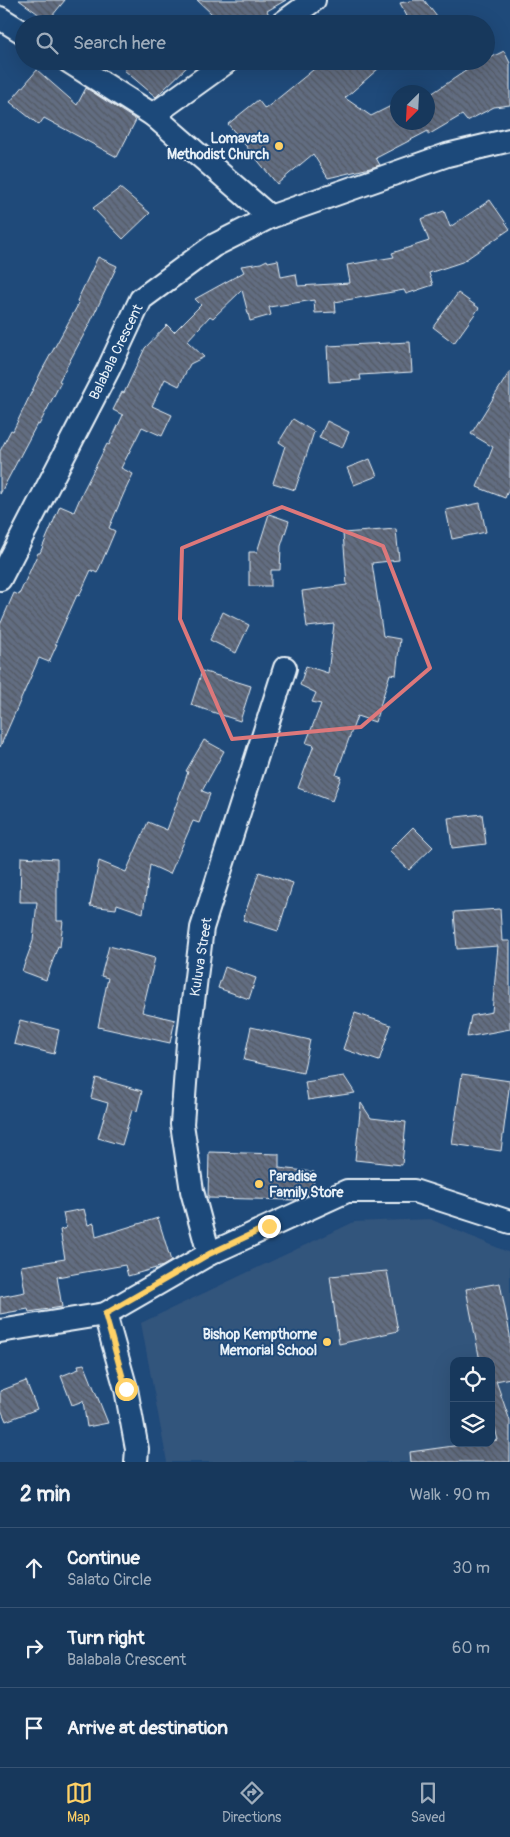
<!DOCTYPE html>
<html lang="en">
<head>
<meta charset="utf-8">
<style>
	body { margin:0; font-family:Pangolin,sans-serif; background:#203f62; color:#f1f3f6 }
	.controls { position:absolute; right:15px; bottom:15px; display:grid; overflow:hidden; border-radius:10px; box-shadow:0 5px 20px #0002 }
	.controls button { width:45px; height:45px; display:grid; place-items:center; padding:0; border:0; border-bottom:1px solid #365272; background:#17385c; color:#f1f3f6; font:25px sans-serif }
	.compass { position:absolute; left:390px; top:85px; width:45px; height:45px; border-radius:50%; background:#17385c; box-shadow:0 5px 20px #0002; rotate:204deg }
	.stop { position:absolute; width:15px; height:15px; margin:-11px; border:4px solid #ffd166; border-radius:50%; background:#fff }
	.stop.end { background:#ffd166; border-color:#fff; box-shadow:0 1px 5px #0008 }
	.list { margin:0; padding:0; list-style:none }
	h2 { display:flex; justify-content:space-between; align-items:center; height:65px; margin:0; padding:0 20px; font-size:21px }
	h2 small { font-size:16px; font-weight:400; color:#9eacbb }
	.list li { display:grid; grid-template-columns:32px 1fr auto; gap:15px; align-items:center; box-sizing:border-box; height:80px; padding:0 20px; border-top:1px solid #365272 }
	.list b { display:block; font-size:19px; white-space:nowrap }
	.list p { margin:0; font-size:16px; white-space:nowrap; color:#9eacbb }
	.list em { font-size:16px; font-style:normal; color:#9eacbb }
	.icon { flex:none; width:28px; height:28px; fill:none; stroke:currentColor; stroke-width:2; stroke-linecap:round; stroke-linejoin:round }
	.map { position:relative; flex:none; width:510px; height:1462px; overflow:hidden }
	.search { position:absolute; background:#17385c; box-shadow:0 5px 20px #0002; left:15px; right:15px; top:15px; height:55px; display:flex; align-items:center; gap:12px; box-sizing:border-box; padding:0 18px; border-radius:28px; color:#9eacbb; font-size:19px }
	.sheet { height:305px; background:#17385c }
	nav { display:flex; justify-content:space-around; align-items:center; box-sizing:border-box; height:70px; border-top:1px solid #365272; background:#17385c; font-size:14px; color:#9eacbb }
	nav a { display:grid; justify-items:center; gap:2px }
	nav .on { color:#ffd166 }
	.map>svg:first-child { display:block }
	.built { fill:#33547c; fill-rule:evenodd }
	.building { fill:url(#building-back-hatch); stroke:#e8f1f8 }
	.lines { fill:none; stroke-linecap:round; stroke-linejoin:round }
	.minor-casing { stroke:#e8f1f8; stroke-width:26 }
	.minor { stroke:#1f4a7a; stroke-width:22 }
	.route { stroke:#ffd166; stroke-width:6 }
	.marked { fill:none; stroke:#dd787b; stroke-width:4; stroke-linejoin:round }
	.poi-dot { fill:#ffd166; stroke:#1f4a7a; stroke-width:2 }
	.labels { text-anchor:middle; dominant-baseline:central; stroke-width:4; stroke-linejoin:round; paint-order:stroke }
	.poi-label { font-size:14px; font-weight:bold; fill:#e8f1f8; stroke:#1f4a7a; text-anchor:end }
	.street-label { font-size:14px; fill:#e8f1f8; stroke:#1f4a7a }
</style>
</head>
<body>
<div class="map">
<svg width="510" height="1462" viewBox="0 0 510 1462">
	<defs>
		<pattern id="building-back-hatch" width="6" height="6" patternUnits="userSpaceOnUse" patternTransform="scale(1.25)"><rect width="6" height="6" fill="#626d81"/><path d="M-1 5l2 2M0 0l6 6M5-1l2 2" fill="none" stroke="#535963"/></pattern>
	</defs>
	<rect width="100%" height="100%" fill="#1f4a7a"/>
	<filter id="ink" filterUnits="userSpaceOnUse"><feTurbulence type="fractalNoise" baseFrequency=".02" numOctaves="2"/><feDisplacementMap in="SourceGraphic" scale="10" xChannelSelector="R" yChannelSelector="G"/><feConvolveMatrix kernelMatrix="1 2 1 2 8 2 1 2 1" color-interpolation-filters="sRGB"/></filter>
	<g filter="url(#ink)">
		<!-- built -->
		<path class="built" d="M430,1219L510,1253V1462H167L141,1323L354,1222ZM454,1361H491V1443H454Z"/>
		<!-- building -->
		<g class="building">
			<path d="M19,0H65L48,21Z"/>
			<path d="M197,0H286L267,11L270,17L268,24H196L212,14Z"/>
			<path d="M415,0H424L437,17L429,24H411L400,3Z"/>
			<path d="M504,51L510,63V105L494,107L467,121L462,115L428,135V131L376,158L380,165L370,168L328,178L313,154L277,184L228,124L258,100L265,109L324,61H387L345,98L371,116L393,105L398,113V122H428V96L476,64L486,61V60Z"/>
			<path d="M134,61H193L156,97L124,70Z"/>
			<path d="M37,70L77,105L86,88L136,120L117,157L44,118L39,125L10,102Z"/>
			<path d="M120,188L150,213L123,239L93,208Z"/>
			<path d="M490,200L510,229L462,262L429,273L433,285L406,294L404,290L335,302L336,312L315,313L314,300L269,307L271,315L250,321L242,290L213,318L210,316L187,341L204,357L190,364L179,386L165,379L152,406L172,415L162,436L142,427L135,441L121,468L133,474L124,493L109,528L115,531L107,550L97,573L91,570L79,596L77,595L55,644H57L49,662L39,658L0,747V625L14,593L19,595L38,553H40L60,506L74,512L83,491L107,444L109,445L123,415L113,410L122,392L124,393L145,348L167,325L174,332L201,305L195,299L244,272L241,266L261,263L267,260L268,262L278,260L281,277L296,274L298,286L350,283L347,265L394,257L392,253L429,241L421,219L444,211L450,227Z"/>
			<path d="M98,257L117,266L90,323L59,381L61,382L39,425L37,424L0,494V451L11,430L13,431L41,372L79,303L77,301Z"/>
			<path d="M458,293L479,308L454,343L433,327Z"/>
			<path d="M410,342L412,372L360,375L361,380L329,382L327,346Z"/>
			<path d="M510,371V486L505,498L477,487L493,447L471,434Z"/>
			<path d="M293,419L314,432L295,490L273,483L285,446L279,442Z"/>
			<path d="M327,421L349,432L342,448L319,438Z"/>
			<path d="M370,459L377,476L354,485L347,468Z"/>
			<path d="M480,503L486,532L452,539L446,510Z"/>
			<path d="M269,514L289,521L281,546L280,570H271V586H249V552H257Z"/>
			<path d="M396,529L399,560L372,563L383,636L400,639L396,675L390,674L375,722L357,716L336,775L341,777L332,801L298,788L314,745L306,743L321,704L312,702L316,693L300,685L306,666L328,673L334,624L307,627L302,591L347,585L343,533Z"/>
			<path d="M223,612L249,625L236,653L210,640Z"/>
			<path d="M202,671L251,686L240,721L191,705Z"/>
			<path d="M204,740L224,751L202,791L210,794L199,823L193,821L170,874L150,865L143,913L117,904L116,909L90,906L99,861L126,872L148,822L167,830L188,772L186,771Z"/>
			<path d="M482,814L486,844L452,848L448,818Z"/>
			<path d="M413,827L433,847L409,870L389,851Z"/>
			<path d="M21,857L57,859V921H63L60,947L58,946L46,980L22,971L33,941L37,902H20Z"/>
			<path d="M259,872L293,883L278,931L243,920Z"/>
			<path d="M500,909L502,941H510V1029L467,1037L471,1016L492,1012L498,946L457,949L454,912Z"/>
			<path d="M109,946L155,958L142,1012L175,1020L170,1043L98,1027L108,978L101,976Z"/>
			<path d="M225,967L256,978L249,999L218,988Z"/>
			<path d="M355,1013L391,1025L379,1061L343,1049Z"/>
			<path d="M20,1020L59,1030L54,1054L14,1044Z"/>
			<path d="M251,1027L310,1040L303,1073L244,1060Z"/>
			<path d="M462,1074L510,1081L501,1151L452,1144Z"/>
			<path d="M344,1076L355,1093L308,1100L305,1082Z"/>
			<path d="M96,1078L142,1091L137,1111L132,1110L122,1145L98,1138L108,1103L91,1098Z"/>
			<path d="M361,1103L371,1118L406,1122L402,1165L355,1160Z"/>
			<path d="M209,1152L279,1154V1168L314,1172L313,1192L295,1200L208,1198Z"/>
			<path d="M84,1209L88,1225L94,1223L96,1237L158,1218L171,1261L163,1266L128,1276L125,1265L57,1277L62,1307L29,1312L28,1309L0,1314V1297L25,1292L21,1266L65,1259L60,1230L66,1228L63,1213Z"/>
			<path d="M387,1271L398,1331L339,1344L330,1276Z"/>
			<path d="M500,1283L510,1335V1378L496,1381L510,1421V1462H411L410,1452L475,1443H491V1441L498,1440L491,1412V1361H480L466,1289Z"/>
			<path d="M84,1364L85,1366L108,1423L87,1427L83,1401L72,1405L61,1376L79,1369L78,1365Z"/>
			<path d="M26,1381L37,1409L6,1421L0,1407V1391Z"/>
		</g>
		<g class="lines">
			<defs>
				<g id="minor">
					<path d="M0,18L24,33"/>
					<path d="M281,24L314,0"/>
					<path d="M68,61L153,115L270,217"/>
					<path d="M153,115L228,61"/>
					<path d="M0,579L108,370L141,299L213,246L270,217L447,155L510,140"/>
					<path d="M209,1254L192,1191L182,1124L188,1043L202,928L285,668"/>
					<path d="M105,1314L126,1389L137,1449L136,1462"/>
					<path d="M0,1331L105,1314L209,1254L347,1191H414L510,1222"/>
				</g>
			</defs>
			<!-- minor casing -->
			<use href="#minor" class="minor-casing"/>
			<!-- minor -->
			<use href="#minor" class="minor"/>
		</g>
	</g>
	<g class="lines" filter="url(#ink)">
		<!-- route -->
		<path class="route" d="M126,1389L105,1314L209,1254L269,1226"/>
	</g>
	<!-- marked area -->
	<path class="marked" d="M282,507L383,546L430,668L361,727L232,739L180,619L182,548Z"/>
	<!-- markers -->
	<g class="poi-dot">
		<circle cx="279" cy="146" r="5"/>
		<circle cx="259" cy="1184" r="5"/>
		<circle cx="327" cy="1342" r="5"/>
	</g>
	<g class="labels">
		<!-- poi labels -->
		<g class="poi-label">
			<text x="269" y="138">Lomavata<tspan x="269" dy="16">Methodist Church</tspan></text>
			<text x="269" y="1176" text-anchor="start">Paradise<tspan x="269" dy="16">Family Store</tspan></text>
			<text x="317" y="1334">Bishop Kempthorne<tspan x="317" dy="16">Memorial School</tspan></text>
		</g>
		<!-- street labels -->
		<g class="street-label">
			<text transform="translate(116 352) rotate(-64)">Balabala Crescent</text>
			<text transform="translate(201 957) rotate(-81)">Kuluva Street</text>
		</g>
	</g>
</svg>
<div class="controls">
<button><svg class="icon" aria-label="locate" viewBox="0 0 24 24"><circle cx="12" cy="12" r="6"/><path d="M12 2v4M12 18v4M2 12h4M18 12h4"/></svg></button>
<button><svg class="icon" aria-label="layers" viewBox="0 0 24 24"><path d="M12 4l9 5-9 5-9-5zM3 14l9 5 9-5"/></svg></button>
</div>
<svg class="compass" viewBox="-18 -18 36 36"><path d="M0-13l5 13h-10z" fill="#e53935"/><path d="M0 13l5-13h-10z" fill="#9eacbb"/></svg>
<div class="stop" style="left:126px;top:1389px"></div>
<div class="stop end" style="left:269px;top:1226px"></div>
<div class="search"><svg class="icon" aria-label="search" viewBox="0 0 24 24"><circle cx="10" cy="10" r="6"/><path d="M15 15l6 6"/></svg>Search here</div>
</div>
<section class="sheet">
<h2>2 min<small>Walk · 90 m</small></h2>
<ul class="list">
<li><svg class="icon" aria-label="ahead" viewBox="0 0 24 24"><path d="M12 20V5M6 11l6-6 6 6"/></svg><div><b>Continue</b><p>Salato Circle</p></div><em>30 m</em></li>
<li><svg class="icon" aria-label="right" viewBox="0 0 24 24"><path d="M7 20v-9h11M14 6l5 5-5 5"/></svg><div><b>Turn right</b><p>Balabala Crescent</p></div><em>60 m</em></li>
<li><svg class="icon" aria-label="arrive" viewBox="0 0 24 24"><path d="M6 21V4h12l-3 4 3 4H6"/></svg><div><b>Arrive at destination</b></div></li>
</ul>
</section>
<nav>
<a class="on"><svg class="icon" aria-label="map" viewBox="0 0 24 24"><path d="M3 6l6-2 6 2 6-2v14l-6 2-6-2-6 2zM9 4v14M15 6v14"/></svg>Map</a>
<a><svg class="icon" aria-label="directions" viewBox="0 0 24 24"><path d="M12 3l9 9-9 9-9-9zM9 14v-3h6M13 9l2 2-2 2"/></svg>Directions</a>
<a><svg class="icon" aria-label="saved" viewBox="0 0 24 24"><path d="M7 4h10v16l-5-4-5 4z"/></svg>Saved</a>
</nav>
</body>
</html>
